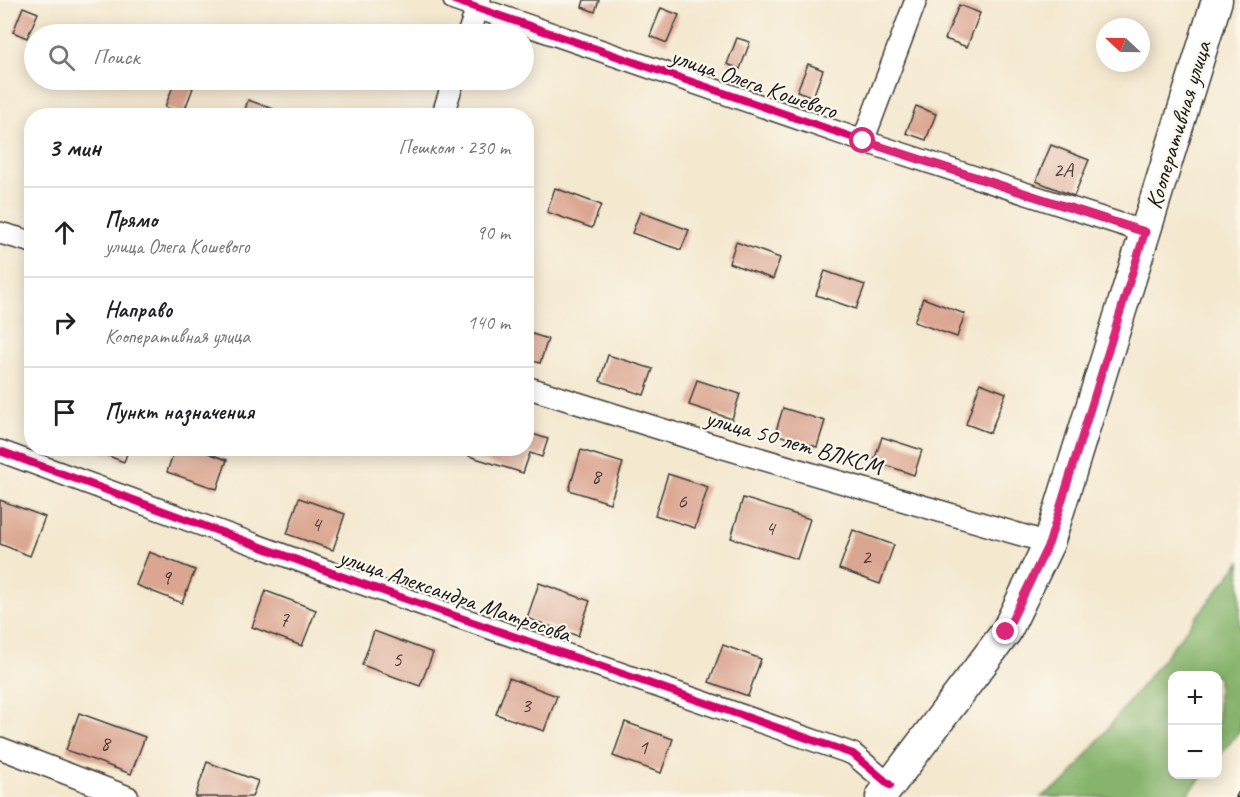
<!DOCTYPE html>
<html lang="ru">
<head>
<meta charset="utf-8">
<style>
	body { margin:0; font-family:Caveat,sans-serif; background:#f2f2f2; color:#202124 }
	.controls { position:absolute; right:18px; bottom:18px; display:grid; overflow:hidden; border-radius:12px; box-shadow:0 3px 15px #0003 }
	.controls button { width:54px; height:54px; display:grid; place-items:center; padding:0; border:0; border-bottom:2px solid #e0e0e0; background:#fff; color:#202124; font:30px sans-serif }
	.compass { position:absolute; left:1096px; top:18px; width:54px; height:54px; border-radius:50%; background:#fff; box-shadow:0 3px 15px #0003; rotate:292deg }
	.stop { position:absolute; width:18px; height:18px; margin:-14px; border:4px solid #db2777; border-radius:50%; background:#fff }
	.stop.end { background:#db2777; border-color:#fff; box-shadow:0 2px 6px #0008 }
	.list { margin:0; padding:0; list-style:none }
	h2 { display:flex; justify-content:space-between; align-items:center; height:78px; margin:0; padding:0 24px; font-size:26px }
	h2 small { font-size:20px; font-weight:400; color:#757577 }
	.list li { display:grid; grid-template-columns:39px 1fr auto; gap:18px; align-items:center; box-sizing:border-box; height:90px; padding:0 24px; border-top:2px solid #e0e0e0 }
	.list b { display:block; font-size:22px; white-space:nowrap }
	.list p { margin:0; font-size:20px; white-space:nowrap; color:#757577 }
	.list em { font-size:20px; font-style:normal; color:#757577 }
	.icon { flex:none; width:33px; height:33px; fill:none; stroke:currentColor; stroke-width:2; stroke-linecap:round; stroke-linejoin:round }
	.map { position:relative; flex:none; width:1240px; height:797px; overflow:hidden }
	.search { position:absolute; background:#fff; box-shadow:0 3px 15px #0003; left:24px; top:24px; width:510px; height:66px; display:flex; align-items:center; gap:15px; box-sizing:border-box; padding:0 21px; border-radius:33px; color:#757577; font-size:22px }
	.panel { position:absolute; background:#fff; box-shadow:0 3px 15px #0003; left:24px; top:108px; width:510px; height:348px; border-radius:24px }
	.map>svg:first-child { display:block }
	.forest { fill:#86b46c; stroke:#516844; stroke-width:1.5 }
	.building { fill:#dba691 }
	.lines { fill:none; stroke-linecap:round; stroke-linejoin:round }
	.minor-casing { stroke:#3c3b37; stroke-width:24 }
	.secondary-casing { stroke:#3c3b37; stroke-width:33 }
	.minor { stroke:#fff; stroke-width:21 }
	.secondary { stroke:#fff; stroke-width:30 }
	.rail-casing { stroke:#1c1c1c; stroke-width:7 }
	.rail { stroke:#fbf7ec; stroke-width:4.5; stroke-dasharray:14; stroke-linecap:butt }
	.cycleway-casing { stroke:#fbf7ec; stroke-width:11 }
	.cycleway { stroke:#d6006c; stroke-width:8 }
	.route { stroke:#db2777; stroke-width:8 }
	.labels { text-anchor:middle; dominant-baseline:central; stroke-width:4.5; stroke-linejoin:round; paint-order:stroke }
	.number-label { font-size:21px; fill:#4c3e39 }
	.street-label { font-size:24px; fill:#1c1c1c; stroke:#fbf7ec }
</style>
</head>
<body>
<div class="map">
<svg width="1240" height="797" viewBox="0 0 1240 797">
	<rect width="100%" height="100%" fill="#fbf7ec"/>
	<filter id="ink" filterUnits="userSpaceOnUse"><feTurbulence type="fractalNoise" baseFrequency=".0167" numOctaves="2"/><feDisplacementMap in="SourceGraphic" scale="12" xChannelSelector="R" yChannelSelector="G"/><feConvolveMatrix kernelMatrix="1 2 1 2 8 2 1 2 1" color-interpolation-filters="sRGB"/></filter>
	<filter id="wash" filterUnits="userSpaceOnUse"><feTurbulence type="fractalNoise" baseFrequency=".008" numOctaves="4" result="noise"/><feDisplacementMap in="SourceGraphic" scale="24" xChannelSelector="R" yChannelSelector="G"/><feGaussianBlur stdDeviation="1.35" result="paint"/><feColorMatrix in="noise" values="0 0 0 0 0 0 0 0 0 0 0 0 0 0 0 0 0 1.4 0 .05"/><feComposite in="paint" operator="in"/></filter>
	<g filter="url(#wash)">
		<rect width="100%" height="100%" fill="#f4e8cf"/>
		<!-- forest -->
		<path class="forest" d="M1240,562V731L1218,758V676H1172V774L1204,775L1185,797H1041L1066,781Z"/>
		<g id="blocks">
			<!-- building -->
			<g class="building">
				<path d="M584,0H599L595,12L582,7Z"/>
				<path d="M959,5L980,13L967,47L945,39Z"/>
				<path d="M23,7L38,13L27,38L13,32Z"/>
				<path d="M661,8L679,15L667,43L650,36Z"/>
				<path d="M737,38L750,42L740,69L727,64Z"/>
				<path d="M808,64L823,70L813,97L797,91Z"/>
				<path d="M404,80H423L420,86Z"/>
				<path d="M175,81L193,88L183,114L165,107Z"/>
				<path d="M248,100L282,112L281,116H243Z"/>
				<path d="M916,106L936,114L926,140L906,133Z"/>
				<path d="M1051,145L1089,160L1074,196L1036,181Z"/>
				<path d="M555,188L601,205L592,228L547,212Z"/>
				<path d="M640,212L689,230L681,250L632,233Z"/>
				<path d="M736,242L780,258L773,279L729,263Z"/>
				<path d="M825,271L865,285L856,309L816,295Z"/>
				<path d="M923,298L965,314L957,337L914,322Z"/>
				<path d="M526,332L548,339L540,363L526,359Z"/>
				<path d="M608,355L653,369L644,395L600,381Z"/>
				<path d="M697,380L740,394L732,419L689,405Z"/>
				<path d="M980,383L1006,393L990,433L966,424Z"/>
				<path d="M783,408L825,421L817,447L775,434Z"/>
				<path d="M526,432L548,439L542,457L530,453L523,473L469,456L472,448H526Z"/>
				<path d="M882,437L922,450L914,475L874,461Z"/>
				<path d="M97,448H129L124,462L96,451Z"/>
				<path d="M175,448H194L227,460L217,489L167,472Z"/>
				<path d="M581,450L623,463L610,503L569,490Z"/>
				<path d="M668,474L708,487L695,528L655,515Z"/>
				<path d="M299,498L345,514L333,550L287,534Z"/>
				<path d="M743,498L810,519L797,559L731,538Z"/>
				<path d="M0,500L45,517L30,556L0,544Z"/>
				<path d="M853,530L894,545L880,584L839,569Z"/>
				<path d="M149,552L195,570L182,603L136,585Z"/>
				<path d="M539,583L590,601L578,636L527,618Z"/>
				<path d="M266,591L316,610L302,646L252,627Z"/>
				<path d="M374,631L433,653L420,686L362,665Z"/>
				<path d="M723,645L761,659L748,696L709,682Z"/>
				<path d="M509,678L557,696L544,731L496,714Z"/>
				<path d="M79,713L145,737L131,774L66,750Z"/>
				<path d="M625,722L673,739L661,773L613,756Z"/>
				<path d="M207,762L258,781L252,797H195Z"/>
			</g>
		</g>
	</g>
	<g filter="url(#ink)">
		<use href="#blocks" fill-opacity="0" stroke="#3c3b37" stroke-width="1.5"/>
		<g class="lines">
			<defs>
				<g id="minor">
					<path d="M454,0L863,141L1145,232"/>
					<path d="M468,34L480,0"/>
					<path d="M442,116L454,80"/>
					<path d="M863,141L916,0"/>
					<path d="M0,233L32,242"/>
					<path d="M526,387L693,439L1049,543"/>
					<path d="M0,451L357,582L853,754L890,785"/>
					<path d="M0,748L128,797"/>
				</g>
				<path id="secondary" d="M881,797L1006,632L1049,543L1217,0"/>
			</defs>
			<!-- minor casing -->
			<use href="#minor" class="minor-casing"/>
			<!-- secondary casing -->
			<use href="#secondary" class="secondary-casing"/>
			<!-- minor -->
			<use href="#minor" class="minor"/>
			<!-- secondary -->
			<use href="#secondary" class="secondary"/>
			<defs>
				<path id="rail" d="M1239,797L1240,795"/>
			</defs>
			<!-- rail casing -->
			<use href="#rail" class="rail-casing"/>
			<!-- rail -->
			<use href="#rail" class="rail"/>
			<defs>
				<g id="cycleway">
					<path d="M454,0L863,141L1145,232"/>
					<path d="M0,451L357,582L853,754L890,785"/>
				</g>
			</defs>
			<!-- cycleway casing -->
			<use href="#cycleway" class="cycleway-casing"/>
			<!-- cycleway -->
			<use href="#cycleway" class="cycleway"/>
		</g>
	</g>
	<g class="lines" filter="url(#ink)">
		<!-- route -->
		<path class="route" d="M863,141L1145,232L1049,543L1006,632"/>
	</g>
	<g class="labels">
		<!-- number labels -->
		<g class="number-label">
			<text x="1063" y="170">2А</text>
			<text x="596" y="476">8</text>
			<text x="682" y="501">6</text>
			<text x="316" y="524">4</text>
			<text x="770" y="528">4</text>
			<text x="866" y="557">2</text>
			<text x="166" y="577">9</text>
			<text x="284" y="619">7</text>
			<text x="397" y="659">5</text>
			<text x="526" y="705">3</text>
			<text x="105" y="743">8</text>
			<text x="643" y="747">1</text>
		</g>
		<!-- street labels -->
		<g class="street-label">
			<text transform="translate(754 83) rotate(19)">улица Олега Кошевого</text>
			<text transform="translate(1178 125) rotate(-73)">Кооперативная улица</text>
			<text transform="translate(794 442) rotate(16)">улица 50 лет ВЛКСМ</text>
			<text transform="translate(455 595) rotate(19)">улица Александра Матросова</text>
		</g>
	</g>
</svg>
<div class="controls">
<button>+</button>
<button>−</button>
</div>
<svg class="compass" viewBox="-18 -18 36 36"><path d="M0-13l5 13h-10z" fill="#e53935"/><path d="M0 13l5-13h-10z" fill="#757577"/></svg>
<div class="stop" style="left:863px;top:141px"></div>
<div class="stop end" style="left:1006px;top:632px"></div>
<div class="search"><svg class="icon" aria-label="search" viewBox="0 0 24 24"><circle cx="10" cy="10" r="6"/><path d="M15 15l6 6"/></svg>Поиск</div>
<section class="panel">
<h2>3 мин<small>Пешком · 230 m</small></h2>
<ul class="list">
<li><svg class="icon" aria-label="ahead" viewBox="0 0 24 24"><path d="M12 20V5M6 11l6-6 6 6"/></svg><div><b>Прямо</b><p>улица Олега Кошевого</p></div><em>90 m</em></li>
<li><svg class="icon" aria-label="right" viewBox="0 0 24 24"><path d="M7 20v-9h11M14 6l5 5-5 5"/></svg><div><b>Направо</b><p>Кооперативная улица</p></div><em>140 m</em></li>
<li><svg class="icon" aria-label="arrive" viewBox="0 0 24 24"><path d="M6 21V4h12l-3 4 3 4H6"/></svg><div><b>Пункт назначения</b></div></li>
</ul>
</section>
</div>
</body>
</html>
